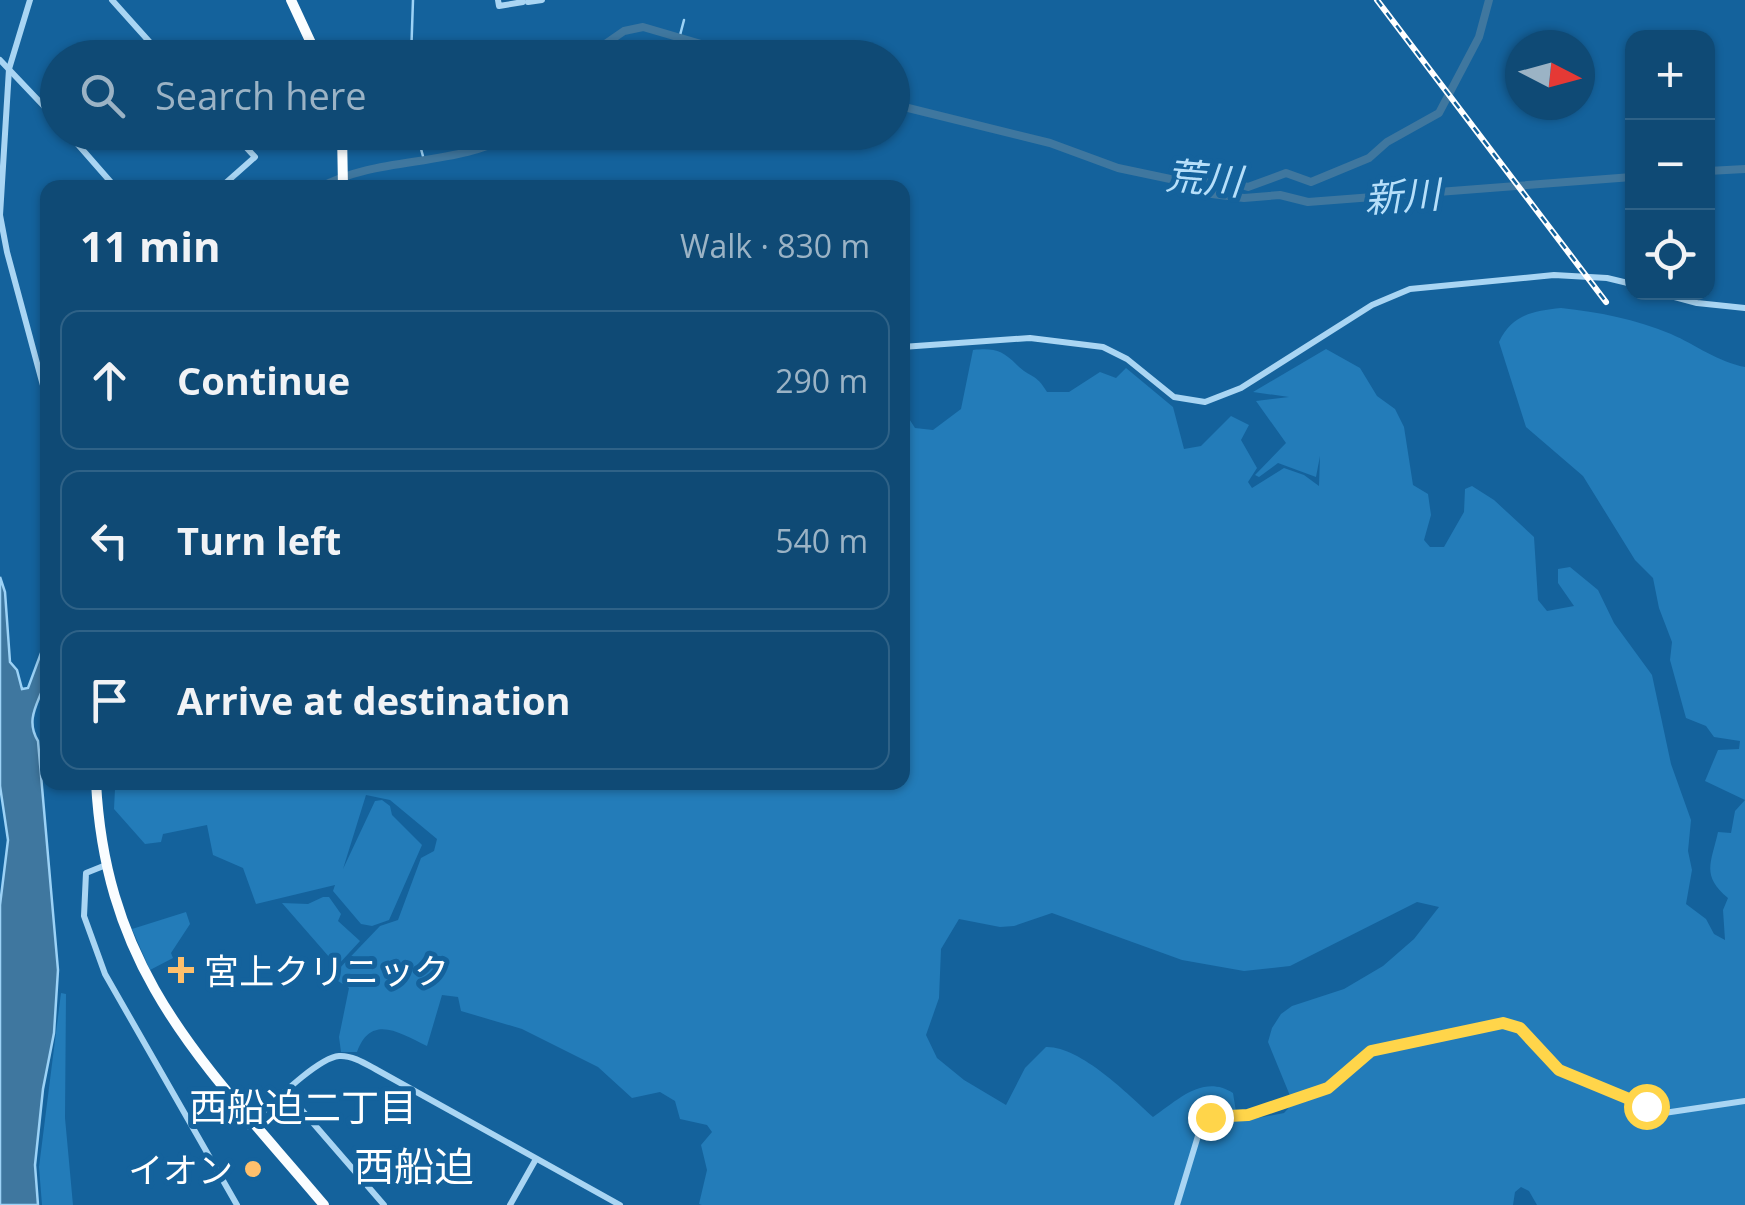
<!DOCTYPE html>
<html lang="en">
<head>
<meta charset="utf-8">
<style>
	body { margin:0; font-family:"Open Sans","Noto Sans JP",sans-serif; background:#1d547d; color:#f1f3f6 }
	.controls { position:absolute; right:30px; top:30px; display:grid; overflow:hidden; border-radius:20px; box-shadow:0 2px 8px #0004 }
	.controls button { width:90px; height:90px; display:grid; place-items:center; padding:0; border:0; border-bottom:2px solid #2f6287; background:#0f4a75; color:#f1f3f6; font:50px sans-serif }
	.compass { position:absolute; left:1505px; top:30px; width:90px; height:90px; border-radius:50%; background:#0f4a75; box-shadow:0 2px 8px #0004; rotate:96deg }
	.stop { position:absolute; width:30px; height:30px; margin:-22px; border:8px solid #ffd54a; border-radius:50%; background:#fff }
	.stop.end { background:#ffd54a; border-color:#fff; box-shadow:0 2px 10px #0008 }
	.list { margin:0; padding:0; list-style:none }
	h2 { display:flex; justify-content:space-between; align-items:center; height:130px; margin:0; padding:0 40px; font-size:42px }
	h2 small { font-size:32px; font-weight:400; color:#9bb3c5 }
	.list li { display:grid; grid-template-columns:65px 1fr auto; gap:30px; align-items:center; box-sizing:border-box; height:140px; margin:0 20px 20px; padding:0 20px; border:2px solid #2f6287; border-radius:20px }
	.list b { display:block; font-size:38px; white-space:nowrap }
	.list em { font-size:32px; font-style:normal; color:#9bb3c5 }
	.icon { flex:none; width:55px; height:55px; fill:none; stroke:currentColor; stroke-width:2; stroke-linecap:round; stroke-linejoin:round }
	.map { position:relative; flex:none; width:1745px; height:1205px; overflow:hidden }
	.search { position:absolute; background:#0f4a75; box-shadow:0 2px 8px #0004; left:40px; top:40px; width:870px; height:110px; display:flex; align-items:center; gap:25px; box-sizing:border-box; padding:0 35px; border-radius:55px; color:#9bb3c5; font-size:38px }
	.panel { position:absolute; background:#0f4a75; box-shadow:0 2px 8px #0004; left:40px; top:180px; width:870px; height:610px; border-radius:20px }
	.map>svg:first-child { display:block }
	.green { fill:#237cb9; fill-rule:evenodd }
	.water { fill:#3f779f; stroke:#9cd2f6; stroke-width:2.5 }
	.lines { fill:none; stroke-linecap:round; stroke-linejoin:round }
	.stream { stroke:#9cd2f6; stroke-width:2.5 }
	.river { stroke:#3f779f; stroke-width:8 }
	.tertiary { stroke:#a9d5f3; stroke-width:6 }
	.trunk { stroke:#fafdff; stroke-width:10 }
	.rail-casing { stroke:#fff; stroke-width:6 }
	.rail { stroke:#14629c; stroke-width:2.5; stroke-dasharray:8; stroke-linecap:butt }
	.route { stroke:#ffd54a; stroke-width:12 }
	.poi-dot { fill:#ffc06c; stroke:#14629c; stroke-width:4 }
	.labels { text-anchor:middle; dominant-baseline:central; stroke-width:10; stroke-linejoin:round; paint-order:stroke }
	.poi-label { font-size:35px; fill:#fff; stroke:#14629c; text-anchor:start }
	.water-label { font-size:38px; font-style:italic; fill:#b6dffa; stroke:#14629c }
	.neighbourhood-label { font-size:38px; fill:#fff; stroke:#14629c }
	.quarter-label { font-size:40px; fill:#fff; stroke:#14629c }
</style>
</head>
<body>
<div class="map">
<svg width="1745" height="1205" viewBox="0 0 1745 1205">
	<rect width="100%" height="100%" fill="#14629c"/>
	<!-- green -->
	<g class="green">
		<path d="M1561,308C1599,312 1635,319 1671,334C1696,345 1718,362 1745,367V1205H1537L1529,1191L1521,1187L1515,1192L1513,1205H702L699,1204L707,1170L701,1145L712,1132L707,1125L680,1119L675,1101L660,1092L632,1098L598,1067L522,1029L461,1011L458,997L442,995L427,1046C400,1033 371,1013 357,1052H341L339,1037L349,988L338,981L335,973L380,926L398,920L421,858L434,851L437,839L390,800L366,795L343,869L375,801L382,800L390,806L392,815L422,845L389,920L372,926L361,924L333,891L335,885L256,904L243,868L213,855L207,825L163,834L161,842L145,844L114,809L115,789L119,782H902L903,384L906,414L915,428L933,430L961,409L973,350C994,348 1002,350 1017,365C1030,378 1036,373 1047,392H1069L1100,372L1116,378L1126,368L1173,407L1184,449L1201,446L1231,416L1249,425L1241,440L1257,468L1248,482L1252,488L1284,468L1304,475L1319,486L1320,456L1316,477L1278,463L1259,477L1255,475L1286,443L1256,401L1289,397L1253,392L1326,349L1360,368L1377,396L1395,409L1404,427L1413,485L1428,494L1431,515L1424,540L1430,547H1444L1464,512L1465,489L1472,486L1494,500L1534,537L1538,600L1547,611L1574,606L1558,583V569L1570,567L1598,590L1614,623L1652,675L1671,764L1691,820L1688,851L1692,870L1686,904L1706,919L1714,934L1725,940L1723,910L1728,898C1701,875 1711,864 1718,832L1731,833L1735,811L1745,800L1705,781L1718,750L1739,749L1740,741L1714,737L1706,726L1686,718L1670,660L1672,642L1659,608L1653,578L1635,560L1583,476L1526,427L1499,342C1512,315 1532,311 1561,308ZM1417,902L1439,907L1414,939L1383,966L1344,989L1292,1006L1281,1014L1272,1028L1268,1042L1293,1103L1284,1113L1242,1121L1237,1118L1233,1093C1203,1074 1178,1100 1153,1117C1128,1094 1080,1046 1046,1047L1025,1068L1006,1105L964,1080L937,1058L926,1035L939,998L941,949L959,919L1000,927L1014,926L1052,913L1182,960L1244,971L1290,966Z"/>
		<path d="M323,897H329L341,914L338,921L360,941L337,966L282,903L308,904Z"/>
		<path d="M186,912L190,924L171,953L173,958L150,970L132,929Z"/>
		<path d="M61,993L66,994L65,1118L73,1205H42L39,1167Z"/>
	</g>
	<!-- water -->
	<path class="water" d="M0,577L5,592L10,662L17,670L22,689L28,688L47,637C48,650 50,666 46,679C40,702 24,718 38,741L58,970L54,1033L43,1089L35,1165L38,1205H0V905L8,840L0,786Z"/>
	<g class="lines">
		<!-- stream -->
		<g class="stream">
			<path d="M679,39L684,20"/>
			<path d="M411,58L413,0"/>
			<path d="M417,134L424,160"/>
		</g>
		<!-- river -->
		<g class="river">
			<path d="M585,58L624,31L643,27L749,58"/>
			<path d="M892,104L1050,143L1118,168L1175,180L1189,177L1224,180L1248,187L1286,173L1311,182L1369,158L1387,142L1439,113L1479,37L1489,0"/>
			<path d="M1708,171L1745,169"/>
			<path d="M1175,180L1204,193L1244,198L1280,195L1308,202L1632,177"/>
			<path d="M319,188C381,154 455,169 518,132"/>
		</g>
		<!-- tertiary -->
		<g class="tertiary">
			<path d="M30,0L9,69L0,215L7,252L48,404"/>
			<path d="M112,0L164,58"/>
			<path d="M498,0L499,6L523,2"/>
			<path d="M528,2L542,0"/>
			<path d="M0,60L58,121"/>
			<path d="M67,132L116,188"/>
			<path d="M220,188L255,157L232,132"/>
			<path d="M1656,292L1697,303L1745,308"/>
			<path d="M902,347L1030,338L1103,347L1127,359L1174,397L1205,402L1241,388L1372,305L1410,289L1554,275L1607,278L1632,284"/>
			<path d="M106,865L86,873L84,916L105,974L237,1205"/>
			<path d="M287,1093L384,1205"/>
			<path d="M248,1126C267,1109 316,1058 339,1056C352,1055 366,1064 377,1070L620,1205"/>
			<path d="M510,1205L536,1159"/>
			<path d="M1177,1205L1201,1126C1214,1109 1230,1119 1249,1115L1328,1088L1371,1051L1485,1025L1503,1023L1520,1029L1559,1071L1664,1113L1745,1101"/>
		</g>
		<!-- trunk -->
		<g class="trunk">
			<path d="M291,0L318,58"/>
			<path d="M342,132L343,188"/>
			<path d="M96,782C106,977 207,1066 324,1205"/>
		</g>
		<defs>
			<path id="rail" d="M1377,0L1606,302"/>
		</defs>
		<!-- rail casing -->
		<use href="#rail" class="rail-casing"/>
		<!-- rail -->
		<use href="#rail" class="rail"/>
	</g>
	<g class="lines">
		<!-- route -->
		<path class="route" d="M1210,1117L1248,1115L1328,1088L1371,1051L1503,1023L1520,1028L1559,1070L1646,1106"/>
	</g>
	<!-- markers -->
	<g class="poi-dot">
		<path d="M176 955h10v10h10v10h-10v10h-10v-10h-10v-10h10z"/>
		<circle cx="253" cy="1169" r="10"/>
	</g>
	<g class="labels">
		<!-- poi labels -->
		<g class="poi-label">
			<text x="204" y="970">宮上クリニック</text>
			<text x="233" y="1169" text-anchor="end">イオン</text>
		</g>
		<!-- water labels -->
		<g class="water-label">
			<text transform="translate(1204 177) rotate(5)">荒川</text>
			<text transform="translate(1402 195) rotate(-4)">新川</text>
		</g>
		<!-- neighbourhood labels -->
		<g class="neighbourhood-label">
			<text x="303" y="1106">西船迫二丁目</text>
		</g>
		<!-- quarter labels -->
		<g class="quarter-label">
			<text x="414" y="1165">西船迫</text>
		</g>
	</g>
</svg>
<div class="controls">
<button>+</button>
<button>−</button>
<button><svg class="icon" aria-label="locate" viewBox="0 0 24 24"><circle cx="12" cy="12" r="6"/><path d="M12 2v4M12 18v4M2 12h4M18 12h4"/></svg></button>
</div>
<svg class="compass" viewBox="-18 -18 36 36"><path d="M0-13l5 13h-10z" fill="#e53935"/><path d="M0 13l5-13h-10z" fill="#9bb3c5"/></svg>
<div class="stop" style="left:1646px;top:1106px"></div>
<div class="stop end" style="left:1210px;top:1117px"></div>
<div class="search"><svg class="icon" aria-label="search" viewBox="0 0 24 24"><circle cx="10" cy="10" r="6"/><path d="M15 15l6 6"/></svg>Search here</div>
<section class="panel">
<h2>11 min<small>Walk · 830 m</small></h2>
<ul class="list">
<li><svg class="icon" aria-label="ahead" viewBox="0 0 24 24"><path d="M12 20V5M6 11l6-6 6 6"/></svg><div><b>Continue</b></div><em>290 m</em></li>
<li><svg class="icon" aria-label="left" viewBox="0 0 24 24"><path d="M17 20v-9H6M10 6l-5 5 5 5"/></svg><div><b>Turn left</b></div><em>540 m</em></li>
<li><svg class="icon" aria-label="arrive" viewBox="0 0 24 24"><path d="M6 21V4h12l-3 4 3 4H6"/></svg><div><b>Arrive at destination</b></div></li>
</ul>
</section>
</div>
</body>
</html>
